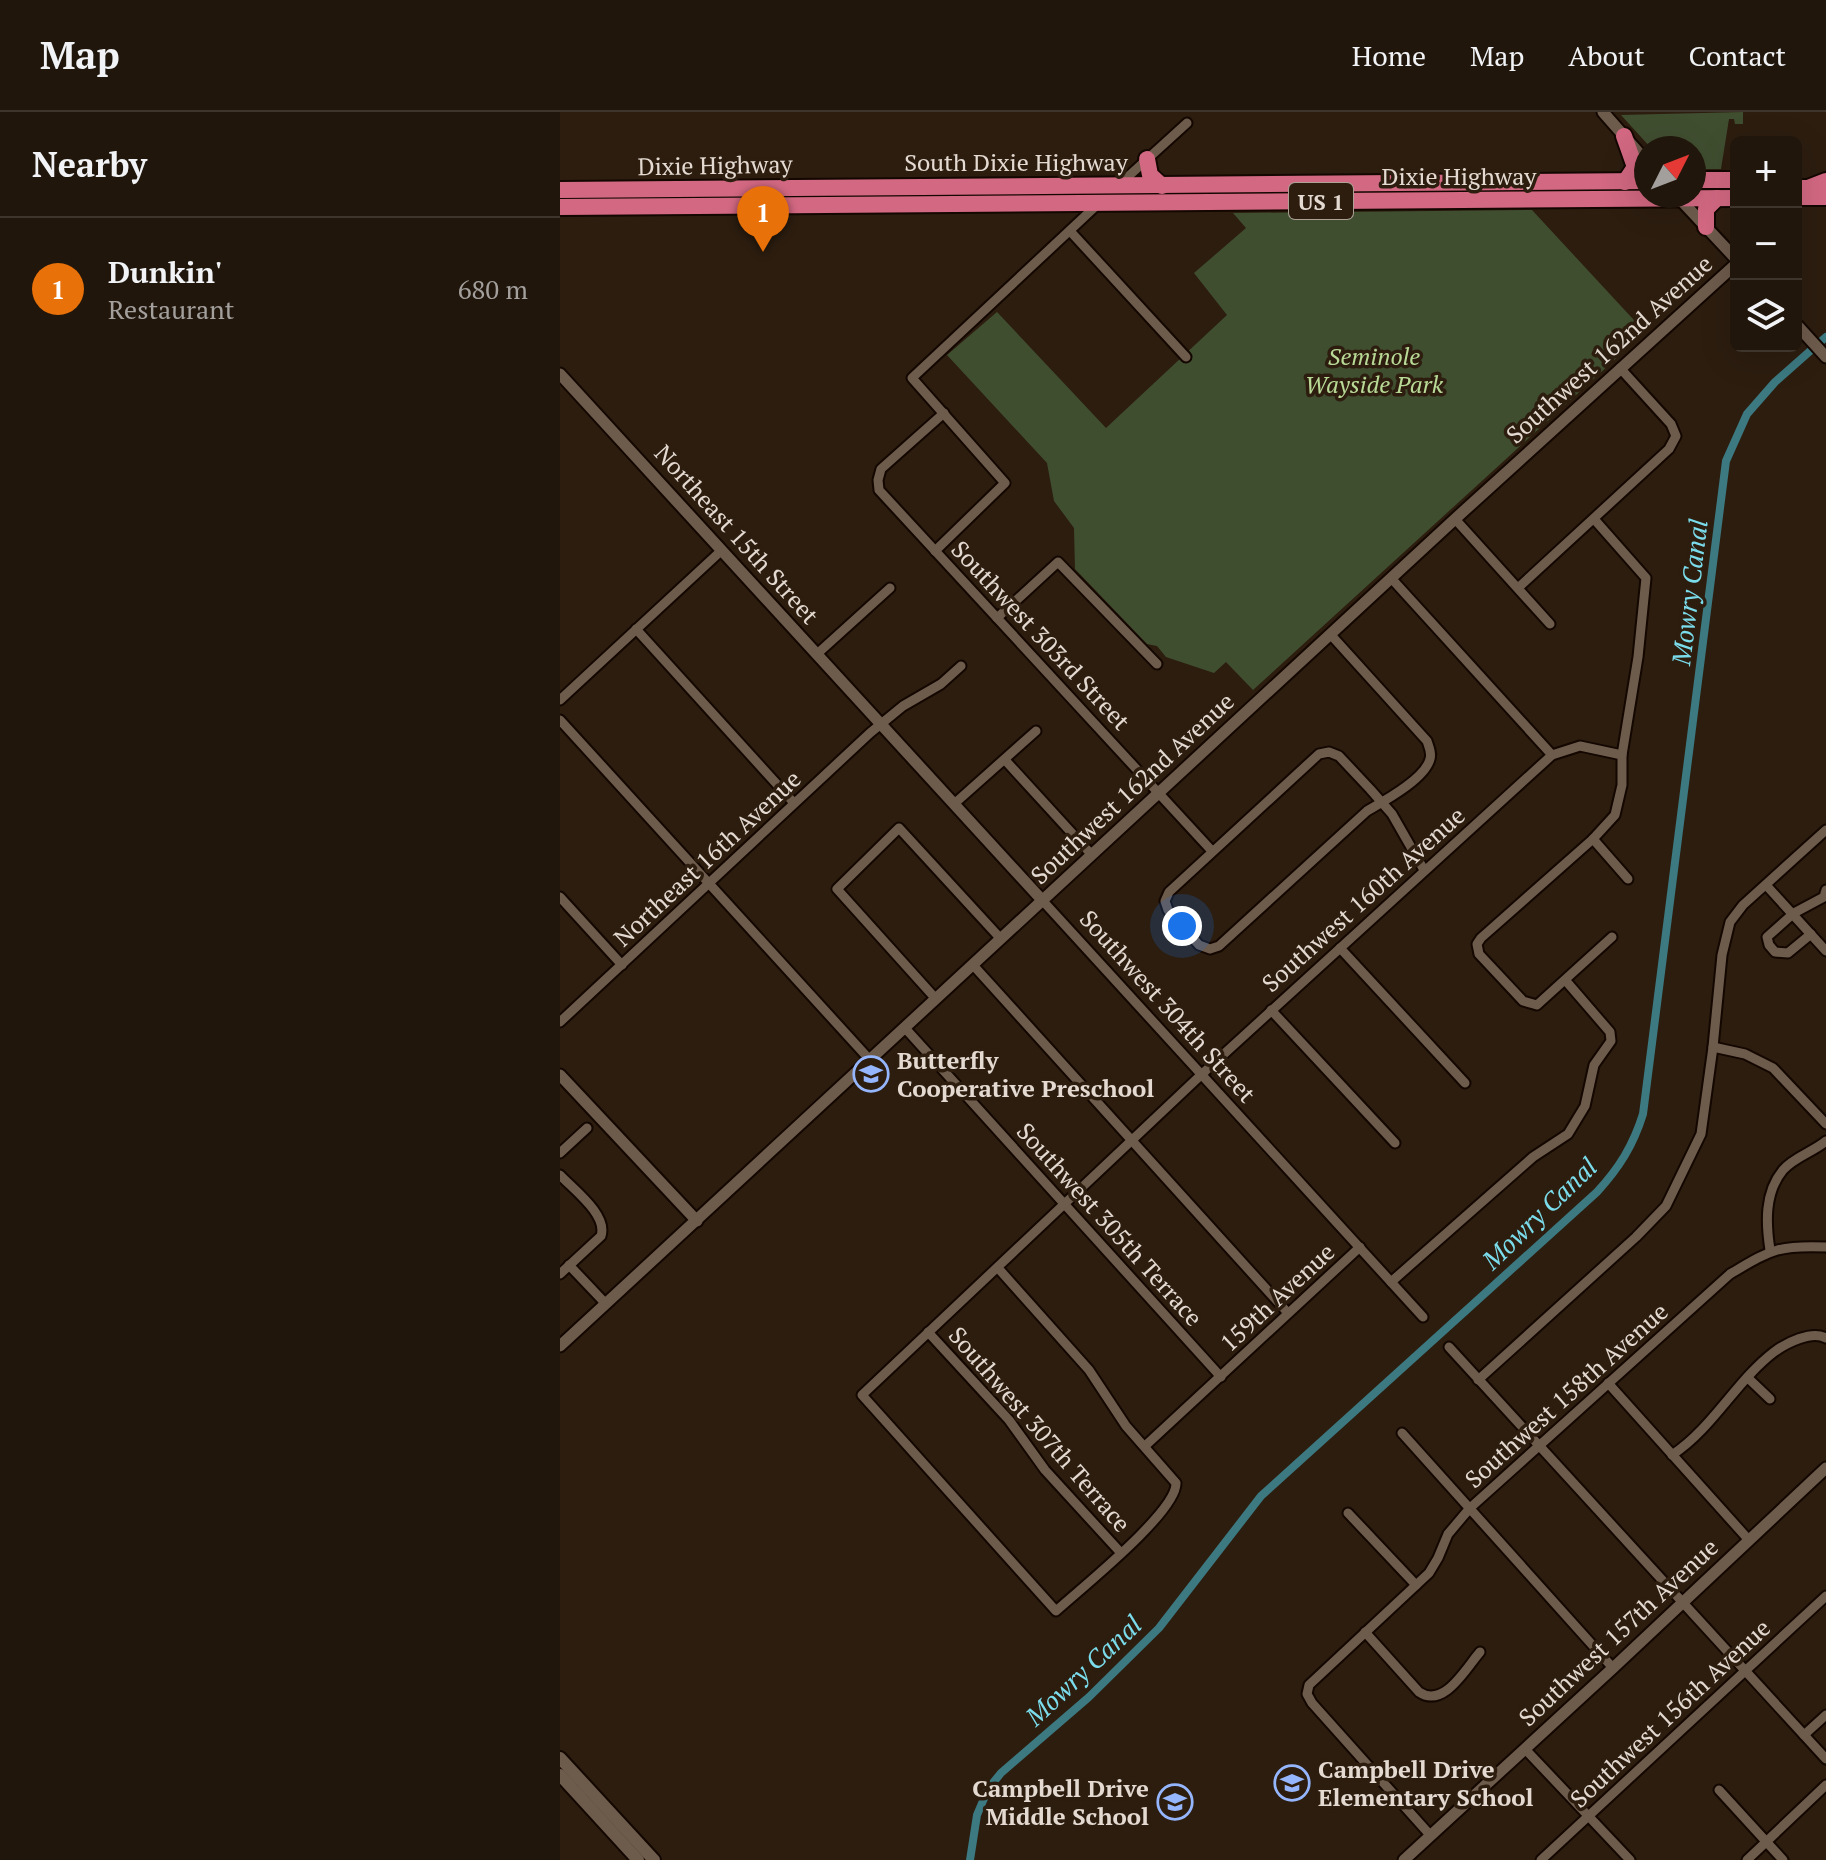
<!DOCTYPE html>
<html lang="en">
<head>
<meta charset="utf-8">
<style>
	body { margin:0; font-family:"PT Serif",serif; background:#2d2319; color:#f1f3f6 }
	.controls { position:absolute; right:24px; top:24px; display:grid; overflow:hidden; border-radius:12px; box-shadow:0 8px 32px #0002 }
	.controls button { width:72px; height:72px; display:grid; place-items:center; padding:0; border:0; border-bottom:2px solid #3e352c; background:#21160b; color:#f1f3f6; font:40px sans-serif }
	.compass { position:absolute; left:1074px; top:24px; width:72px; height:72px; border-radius:50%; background:#21160b; box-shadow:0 8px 32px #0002; rotate:48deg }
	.you { position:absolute; left:622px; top:814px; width:28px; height:28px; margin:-20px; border:6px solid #fff; border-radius:50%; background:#1a73e8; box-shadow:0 0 0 12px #1a73e833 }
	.badge { display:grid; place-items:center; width:52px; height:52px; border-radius:50%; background:#95b6fd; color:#fff; font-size:26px; font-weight:700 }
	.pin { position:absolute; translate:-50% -66px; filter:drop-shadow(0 2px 4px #0008) }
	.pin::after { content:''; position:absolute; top:42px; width:28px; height:24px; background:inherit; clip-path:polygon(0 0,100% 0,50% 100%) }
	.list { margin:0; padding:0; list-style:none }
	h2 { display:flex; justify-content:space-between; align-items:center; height:104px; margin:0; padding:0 32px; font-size:34px }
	h2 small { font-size:26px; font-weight:400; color:#a29f9d }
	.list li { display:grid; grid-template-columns:52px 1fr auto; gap:24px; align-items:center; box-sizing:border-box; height:144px; padding:0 32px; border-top:2px solid #3e352c }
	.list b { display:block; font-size:30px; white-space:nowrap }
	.list p { margin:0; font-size:26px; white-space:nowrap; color:#a29f9d }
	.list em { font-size:26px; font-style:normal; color:#a29f9d }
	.icon { flex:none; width:44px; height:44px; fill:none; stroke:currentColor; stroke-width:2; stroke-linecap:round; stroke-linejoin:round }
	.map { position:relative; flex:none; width:1266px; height:1748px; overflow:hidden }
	header { display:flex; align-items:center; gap:48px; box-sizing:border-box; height:112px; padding:0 40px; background:#21160b; border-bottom:2px solid #3e352c }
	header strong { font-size:38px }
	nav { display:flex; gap:44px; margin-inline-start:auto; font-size:28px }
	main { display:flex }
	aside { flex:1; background:#21160b }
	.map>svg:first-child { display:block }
	.green { fill:#404e30 }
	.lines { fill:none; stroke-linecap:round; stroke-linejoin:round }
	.canal { stroke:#3c7981; stroke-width:8 }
	.minor-casing { stroke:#130700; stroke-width:13 }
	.tertiary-casing { stroke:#130700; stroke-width:15 }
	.secondary-casing { stroke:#130700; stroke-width:16 }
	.trunk-casing { stroke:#130700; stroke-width:20 }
	.minor { stroke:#6d5b4c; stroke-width:9 }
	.tertiary { stroke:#6d5b4c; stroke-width:11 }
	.secondary { stroke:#6d5b4c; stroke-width:12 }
	.trunk { stroke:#d26882; stroke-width:16 }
	.labels { text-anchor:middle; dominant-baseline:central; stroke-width:7; stroke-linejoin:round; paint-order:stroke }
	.shield { fill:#2c1d0f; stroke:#ada197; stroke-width:2 }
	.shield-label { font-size:22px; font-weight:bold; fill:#e4dad1 }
	.street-label { font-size:24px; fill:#e4dad1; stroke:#2c1d0f }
	.park-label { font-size:24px; font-style:italic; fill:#b9d997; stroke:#2c1d0f }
	.poi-label { font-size:24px; font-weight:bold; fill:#e4dad1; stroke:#2c1d0f; text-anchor:start }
	.water-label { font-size:26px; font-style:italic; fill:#7bdceb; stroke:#2c1d0f }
</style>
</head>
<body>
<header>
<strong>Map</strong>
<nav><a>Home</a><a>Map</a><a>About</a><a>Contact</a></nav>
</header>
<main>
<aside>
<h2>Nearby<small></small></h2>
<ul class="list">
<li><span class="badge" style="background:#e8710a">1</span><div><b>Dunkin'</b><p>Restaurant</p></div><em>680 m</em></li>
</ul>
</aside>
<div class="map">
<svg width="1266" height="1748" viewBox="0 0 1266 1748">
	<rect width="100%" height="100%" fill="#2c1d0f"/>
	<!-- green -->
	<g class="green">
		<path d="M1183,0V12H1175L1174,7H1169L1161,57H1134V36H1091L1061,3Z"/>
		<path d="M972,98L1085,220L693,578L666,550L654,561L606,545L597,534L587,532L515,457L514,416L494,389L487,351L387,243L437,200L546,316L667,203L634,161L686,116L673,101Z"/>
	</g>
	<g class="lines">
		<!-- canal -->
		<path class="canal" d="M410,1748L417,1703L428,1677L441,1661L529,1585L599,1516L701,1384L1037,1080C1059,1056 1073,1034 1083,1002L1166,349L1187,302L1215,270L1266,225"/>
		<defs>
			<g id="minor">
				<path d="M561,71L627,11"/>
				<path d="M510,119L626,245"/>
				<path d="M384,301L321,357L318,368L319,378L652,739"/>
				<path d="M895,407L990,512"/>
				<path d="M1034,407L1086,466L1078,545L1062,643V673L1055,703L1033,727L921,826L917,832L919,842L963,889L977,893L1052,825"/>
				<path d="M375,439L445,371L352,266L538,92"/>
				<path d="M831,466L992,643"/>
				<path d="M958,476L1109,337L1116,324L1111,312L1060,256"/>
				<path d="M437,506L498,450L597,552"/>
				<path d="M76,517L234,691"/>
				<path d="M771,523L867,629C869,635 872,641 870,647C865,667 824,689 807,699L659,834L650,837L639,833L608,798L605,789L609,780L759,642L769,640L779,644L810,677L832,702L864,758"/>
				<path d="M257,542L330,476"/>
				<path d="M0,588L162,438"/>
				<path d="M0,608L310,948"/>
				<path d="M445,648L531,742"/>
				<path d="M394,692L476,619"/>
				<path d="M1033,727L1068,767"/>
				<path d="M1206,773L1266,839"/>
				<path d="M0,785L62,853"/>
				<path d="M482,788L863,1205"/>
				<path d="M1251,822L1228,841L1215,840L1209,833L1207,825L1234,801L1264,785L1266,778"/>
				<path d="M780,836L905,971"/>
				<path d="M413,853L728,1201"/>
				<path d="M376,887L277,777L339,716L441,827"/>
				<path d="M711,898L835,1031"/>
				<path d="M0,910L310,621L343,594L381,572L401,554"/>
				<path d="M345,916L661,1265"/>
				<path d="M1153,935L1185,942L1213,956L1266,1012"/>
				<path d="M0,1041L27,1016"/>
				<path d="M0,1063C14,1078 48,1103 41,1124L0,1162"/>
				<path d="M1210,1138C1206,1112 1204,1081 1223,1058C1234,1045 1253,1040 1266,1029"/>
				<path d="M9,1153L46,1192"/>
				<path d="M438,1156L529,1258L566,1314L616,1371C617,1400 520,1477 496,1499L302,1283L642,962L992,643L1020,634L1062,643"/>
				<path d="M831,1170L973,1045L1008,1022L1025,994L1034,953L1051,929L1050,920L1006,869"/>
				<path d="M368,1220L449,1308L485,1358L561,1441"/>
				<path d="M889,1235L1266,1647"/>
				<path d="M1188,1266L1210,1287"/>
				<path d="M918,1268L1076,1125L1106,1094L1141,1022L1153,935L1162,843L1170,810L1183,793L1266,718"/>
				<path d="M1048,1271L1188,1427"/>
				<path d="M842,1321L1053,1556"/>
				<path d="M585,1334L800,1135"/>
				<path d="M1112,1343C1153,1316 1176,1269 1214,1240C1226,1231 1252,1218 1266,1226"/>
				<path d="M788,1401L856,1473"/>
				<path d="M805,1520L859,1580C884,1597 906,1556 920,1540"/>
				<path d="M1244,1623L1266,1603"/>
				<path d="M966,1638L1070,1748"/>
				<path d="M1159,1678L1223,1748"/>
				<path d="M871,1724L752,1591L747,1582L749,1573L869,1461L878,1446L888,1422L910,1396L1170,1162C1211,1138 1217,1133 1266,1135"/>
				<path d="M981,1748L1266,1484"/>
				<path d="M1187,1748L1266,1673"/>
			</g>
			<g id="tertiary">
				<path d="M1043,0L1086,49"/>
				<path d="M1117,84L1176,147"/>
				<path d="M1236,212L1266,245"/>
				<path d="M0,262L482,788"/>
				<path d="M0,963L137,1109"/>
				<path d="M0,1234L895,407L1176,152"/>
				<path d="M844,1748L1053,1556L1266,1356"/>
			</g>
			<g id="secondary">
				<path d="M0,1646L94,1748"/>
				<path d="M0,1663L78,1748"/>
			</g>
			<g id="trunk">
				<path d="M1064,24L1075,55L1065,70"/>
				<path d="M587,47L590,63L602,74"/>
				<path d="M1134,68H1176"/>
				<path d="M1236,76H1248L1266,69"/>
				<path d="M0,78L1086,69"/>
				<path d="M1236,85H1266"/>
				<path d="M0,95L1176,86"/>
				<path d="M1146,115V97L1157,86"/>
			</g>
		</defs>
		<!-- minor casing -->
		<use href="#minor" class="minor-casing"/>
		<!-- tertiary casing -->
		<use href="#tertiary" class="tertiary-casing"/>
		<!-- secondary casing -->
		<use href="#secondary" class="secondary-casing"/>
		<!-- trunk casing -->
		<use href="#trunk" class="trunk-casing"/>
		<!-- minor -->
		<use href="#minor" class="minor"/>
		<!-- tertiary -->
		<use href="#tertiary" class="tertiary"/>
		<!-- secondary -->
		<use href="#secondary" class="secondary"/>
		<!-- trunk -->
		<use href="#trunk" class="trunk"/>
	</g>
	<!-- icons -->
	<defs>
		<symbol id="school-ring" viewBox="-11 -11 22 22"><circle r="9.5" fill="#2c1d0f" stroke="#95b6fd" stroke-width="1.5"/><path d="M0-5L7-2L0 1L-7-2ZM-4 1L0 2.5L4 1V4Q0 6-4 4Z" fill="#95b6fd"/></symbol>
	</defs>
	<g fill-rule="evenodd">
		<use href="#school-ring" x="291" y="942" width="40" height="40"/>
		<use href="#school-ring" x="712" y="1651" width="40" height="40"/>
		<use href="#school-ring" x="595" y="1670" width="40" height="40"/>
	</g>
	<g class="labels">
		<!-- shield labels -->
		<rect class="shield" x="729" y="71" width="64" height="36" rx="6"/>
		<g class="shield-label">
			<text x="761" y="89">US 1</text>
		</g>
		<!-- street labels -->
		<g class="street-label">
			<text x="456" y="50">South Dixie Highway</text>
			<text transform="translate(155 53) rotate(-1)">Dixie Highway</text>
			<text x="899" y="64">Dixie Highway</text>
			<text transform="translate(1049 237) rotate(-42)">Southwest 162nd Avenue</text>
			<text transform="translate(177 422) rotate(48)">Northeast 15th Street</text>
			<text transform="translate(481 523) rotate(47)">Southwest 303rd Street</text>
			<text transform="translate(572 676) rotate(-43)">Southwest 162nd Avenue</text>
			<text transform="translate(147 746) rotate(-43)">Northeast 16th Avenue</text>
			<text transform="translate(803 787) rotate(-42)">Southwest 160th Avenue</text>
			<text transform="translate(608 894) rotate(48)">Southwest 304th Street</text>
			<text transform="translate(550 1112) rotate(48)">Southwest 305th Terrace</text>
			<text transform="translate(717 1185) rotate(-43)">159th Avenue</text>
			<text transform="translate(1006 1283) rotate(-42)">Southwest 158th Avenue</text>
			<text transform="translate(480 1317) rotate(49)">Southwest 307th Terrace</text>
			<text transform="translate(1058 1520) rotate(-43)">Southwest 157th Avenue</text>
			<text transform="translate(1110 1601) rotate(-43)">Southwest 156th Avenue</text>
		</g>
		<!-- park labels -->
		<g class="park-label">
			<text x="814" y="244">Seminole<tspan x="814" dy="28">Wayside Park</tspan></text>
		</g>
		<!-- poi labels -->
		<g class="poi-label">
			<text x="337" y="948">Butterfly<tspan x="337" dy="28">Cooperative Preschool</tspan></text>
			<text x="758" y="1657">Campbell Drive<tspan x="758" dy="28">Elementary School</tspan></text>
			<text x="589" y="1676" text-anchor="end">Campbell Drive<tspan x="589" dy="28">Middle School</tspan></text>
		</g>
		<!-- water labels -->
		<g class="water-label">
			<text transform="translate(1129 480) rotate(-83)">Mowry Canal</text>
			<text transform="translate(979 1101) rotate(-44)">Mowry Canal</text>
			<text transform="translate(523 1558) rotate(-43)">Mowry Canal</text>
		</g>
	</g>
</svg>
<div class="controls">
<button>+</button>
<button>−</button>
<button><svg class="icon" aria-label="layers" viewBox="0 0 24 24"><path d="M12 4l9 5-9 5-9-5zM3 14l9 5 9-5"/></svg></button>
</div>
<svg class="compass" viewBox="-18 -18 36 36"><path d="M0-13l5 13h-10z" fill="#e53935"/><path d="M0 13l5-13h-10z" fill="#a29f9d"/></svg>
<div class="you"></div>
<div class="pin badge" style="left:203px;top:140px;background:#e8710a">1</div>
</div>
</main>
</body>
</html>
